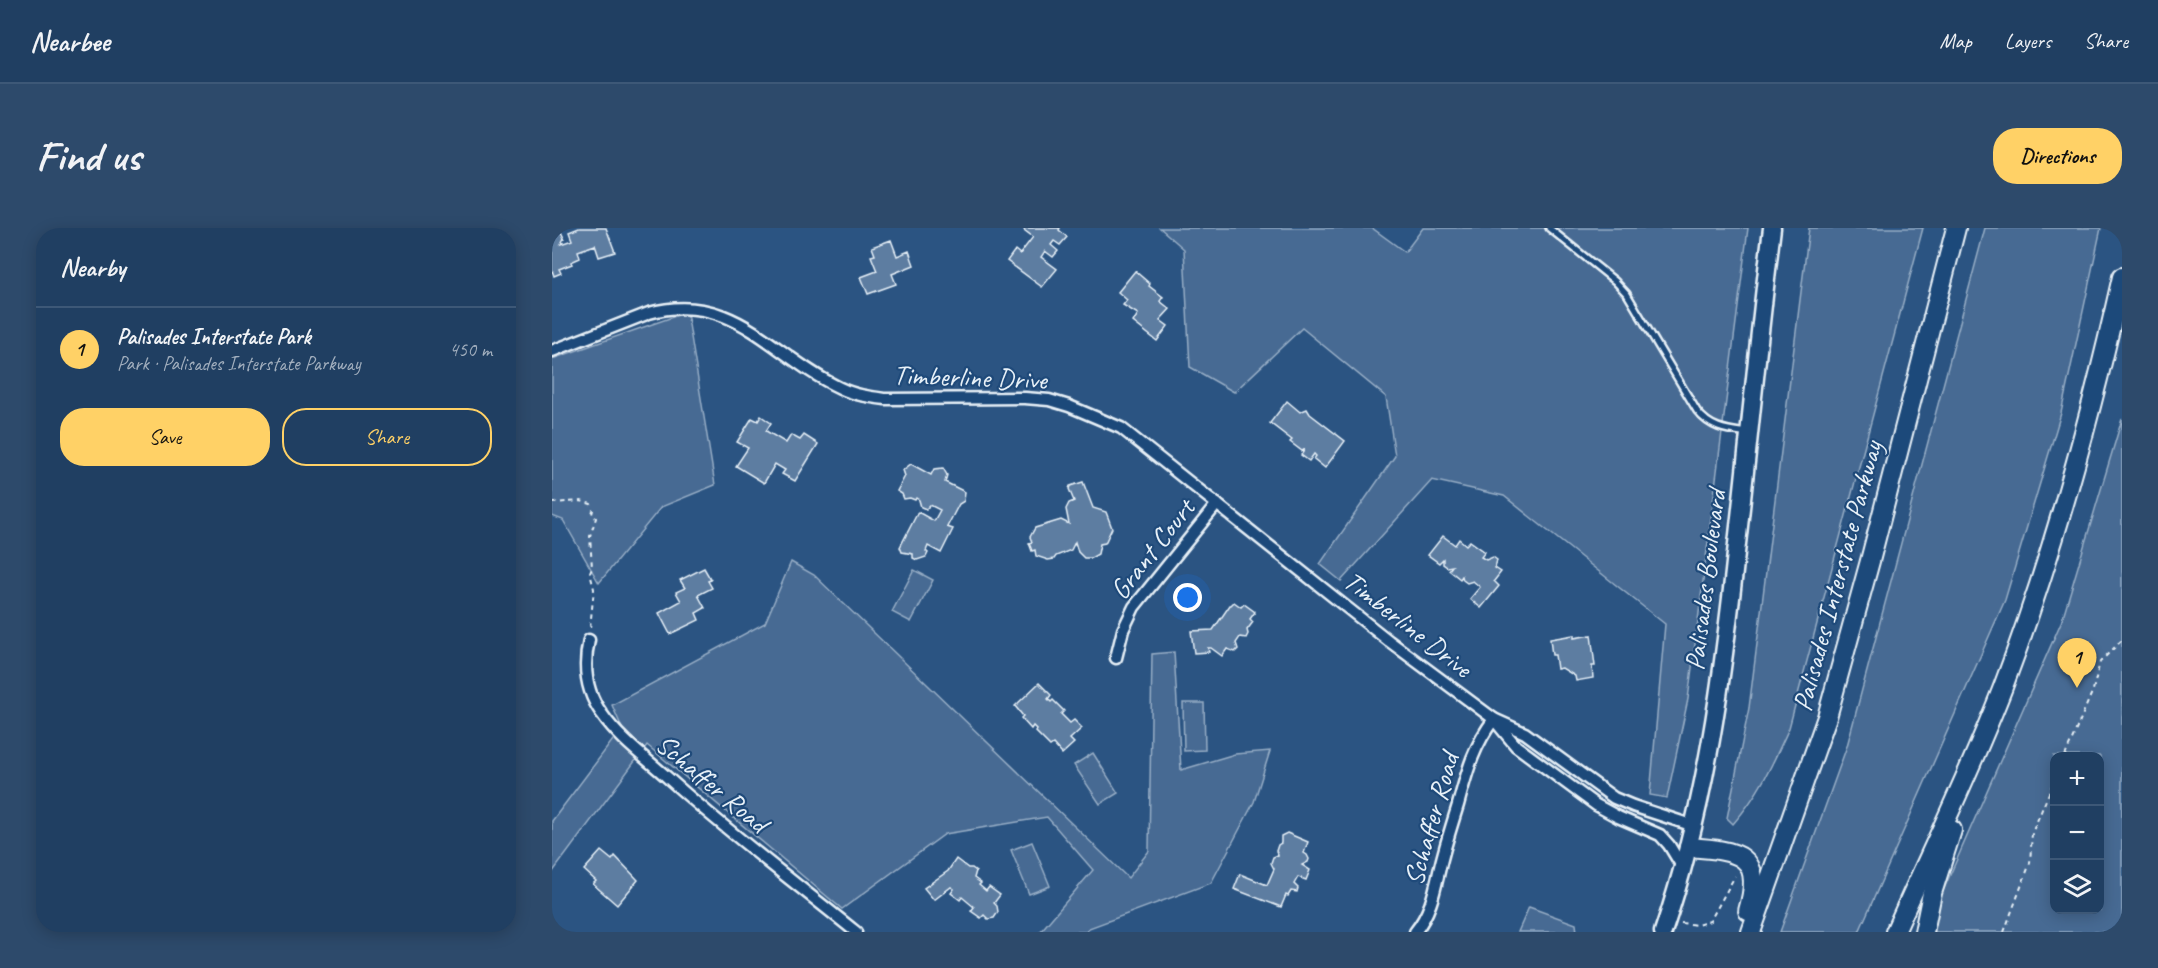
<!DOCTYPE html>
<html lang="en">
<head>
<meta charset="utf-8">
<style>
	body { margin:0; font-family:Caveat,sans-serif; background:#2d4a6b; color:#f1f3f6 }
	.controls { position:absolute; right:18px; bottom:18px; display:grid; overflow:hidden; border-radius:12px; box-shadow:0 3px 15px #0003 }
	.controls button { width:54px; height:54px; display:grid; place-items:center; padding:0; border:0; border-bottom:2px solid #3d5877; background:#203f62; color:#f1f3f6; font:30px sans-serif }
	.you { position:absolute; left:636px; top:370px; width:21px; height:21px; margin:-15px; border:4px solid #fff; border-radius:50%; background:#1a73e8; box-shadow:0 0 0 9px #1a73e833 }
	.badge { display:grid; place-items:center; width:39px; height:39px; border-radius:50%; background:#ffd166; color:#111; font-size:20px; font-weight:700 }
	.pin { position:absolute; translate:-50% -50px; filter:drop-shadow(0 2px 3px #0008) }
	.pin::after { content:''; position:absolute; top:32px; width:21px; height:18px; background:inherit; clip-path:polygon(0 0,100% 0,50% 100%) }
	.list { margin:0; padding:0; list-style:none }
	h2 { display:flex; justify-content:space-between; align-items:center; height:78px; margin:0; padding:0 24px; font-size:26px }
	h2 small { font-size:20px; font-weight:400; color:#a2afbe }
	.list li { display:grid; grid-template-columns:39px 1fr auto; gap:18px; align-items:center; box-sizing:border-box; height:84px; padding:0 24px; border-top:2px solid #3d5877 }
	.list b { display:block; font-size:22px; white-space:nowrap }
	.list p { margin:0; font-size:20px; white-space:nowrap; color:#a2afbe }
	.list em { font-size:20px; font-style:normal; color:#a2afbe }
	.actions { display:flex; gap:12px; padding:18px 24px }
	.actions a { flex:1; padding:14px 0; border:2px solid #ffd166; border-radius:24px; text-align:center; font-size:21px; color:#ffd166 }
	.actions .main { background:#ffd166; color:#111 }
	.icon { flex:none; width:33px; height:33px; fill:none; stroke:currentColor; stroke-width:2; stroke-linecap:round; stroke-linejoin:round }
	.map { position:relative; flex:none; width:1570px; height:704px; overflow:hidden; border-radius:24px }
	header { display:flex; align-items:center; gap:36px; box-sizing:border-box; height:84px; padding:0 30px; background:#203f62; border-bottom:2px solid #3d5877 }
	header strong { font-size:28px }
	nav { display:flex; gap:33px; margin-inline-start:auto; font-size:21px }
	.intro { display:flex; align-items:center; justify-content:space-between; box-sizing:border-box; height:144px; padding:0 36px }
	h1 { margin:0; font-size:42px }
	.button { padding:15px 27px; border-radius:24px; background:#ffd166; color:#111; font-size:21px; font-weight:700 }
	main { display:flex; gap:36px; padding:0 36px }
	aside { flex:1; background:#203f62; border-radius:24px; box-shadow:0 3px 15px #0003 }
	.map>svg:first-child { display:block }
	.green { fill:#476b93; stroke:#98aec6; stroke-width:1.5; fill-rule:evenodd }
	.building { fill:#5d7da1; stroke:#e8f1f8; stroke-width:1.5 }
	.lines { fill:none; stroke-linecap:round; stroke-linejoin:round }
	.service-casing { stroke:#e8f1f8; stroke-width:10 }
	.minor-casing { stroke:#e8f1f8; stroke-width:15 }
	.primary-casing { stroke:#e8f1f8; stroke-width:21 }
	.motorway-casing { stroke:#e8f1f8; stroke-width:22 }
	.path { stroke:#e8f1f8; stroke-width:2; stroke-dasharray:4.5 4.5; stroke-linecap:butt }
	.service { stroke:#1f4a7a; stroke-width:5 }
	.minor { stroke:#1f4a7a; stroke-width:10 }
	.primary { stroke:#1f4a7a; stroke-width:16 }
	.motorway { stroke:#1f4a7a; stroke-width:18 }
	.labels { text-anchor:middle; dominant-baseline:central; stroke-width:4.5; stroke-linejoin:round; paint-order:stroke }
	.street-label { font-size:28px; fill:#e8f1f8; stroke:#1f4a7a }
</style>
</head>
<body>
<header>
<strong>Nearbee</strong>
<nav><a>Map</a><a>Layers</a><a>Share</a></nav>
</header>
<div class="intro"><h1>Find us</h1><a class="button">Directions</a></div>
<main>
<aside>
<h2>Nearby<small></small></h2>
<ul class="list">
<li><span class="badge">1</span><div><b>Palisades Interstate Park</b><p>Park · Palisades Interstate Parkway</p></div><em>450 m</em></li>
</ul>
<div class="actions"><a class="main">Save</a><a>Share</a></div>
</aside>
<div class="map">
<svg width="1570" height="704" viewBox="0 0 1570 704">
	<rect width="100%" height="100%" fill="#2b5482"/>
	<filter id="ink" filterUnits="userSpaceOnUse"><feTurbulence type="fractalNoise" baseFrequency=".0167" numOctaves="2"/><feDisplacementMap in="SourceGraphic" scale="12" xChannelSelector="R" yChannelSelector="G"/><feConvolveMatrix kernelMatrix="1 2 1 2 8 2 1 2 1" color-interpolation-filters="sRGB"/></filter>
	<g filter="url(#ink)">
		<!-- green -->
		<g class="green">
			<path d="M608,0H820L853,24L871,0H1196L1136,471L1115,570L1098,567L1113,396L952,268L880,252L789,353L768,336L843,228L834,169L750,100L682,164L638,139L632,21Z"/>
			<path d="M1257,0H1371L1237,500C1220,537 1208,565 1181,596L1175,590L1197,480Z"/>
			<path d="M1433,0H1549L1509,185L1453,372L1307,704H1228L1295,518Z"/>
			<path d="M135,84L163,257L109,279L47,355L11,292L0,288V131Z"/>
			<path d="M1570,191V704H1373L1510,392ZM1502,528H1548V682H1502Z"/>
			<path d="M239,334L262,347L576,650L597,623L600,426L622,424L629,542L683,526L718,523L702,574L659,655L537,700L535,704H488L541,642L495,589L393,606L290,681L95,517L0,645V593L70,500L60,477L213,395Z"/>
			<path d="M362,342L381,352L359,394L340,384Z"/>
			<path d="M631,475H652L653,522L632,523Z"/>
			<path d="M541,525L566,565L548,576L522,537Z"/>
			<path d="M480,614L498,658L477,666L459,622Z"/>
			<path d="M977,679L1024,696L1025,704H966Z"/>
		</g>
		<!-- building -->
		<g class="building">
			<path d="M0,0L8,2L12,10L9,16L20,12L17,4L27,0H54L63,24L47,29L43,17L26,23L28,30L19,34L20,36L7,41L9,45L2,48L0,42Z"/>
			<path d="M473,0H508L507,2L515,9L508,17L502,13L499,17L506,23L501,29L493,23L489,29L505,41L490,59L455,33L463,22L468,26L481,9L472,2Z"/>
			<path d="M339,12L345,28L357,23L362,37L340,46L344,56L316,66L309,49L325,43L319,28L323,27L320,19Z"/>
			<path d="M583,43L598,56L597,58L611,69L608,73L618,81L608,92L616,98L605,113L581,94L586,86L571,77L575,72L566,64Z"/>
			<path d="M735,173L748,184L755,181L758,186L793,213L773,240L762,231L764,228L762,226L757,233L749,227L753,221L750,223L738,214L740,212L718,195Z"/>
			<path d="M209,188L219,195L214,203L234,215L239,207L248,212L252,207L266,216L243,253L230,246L233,242L223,236L212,255L184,238L196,220L185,214L200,190L206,193Z"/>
			<path d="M359,236L379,247L382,241L391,240L395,247L393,254L413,264L412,273L407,276L395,299L401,301L389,325L376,318L374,323L376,325L374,329L365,332L361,330V326L350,324L348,319L366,284L382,293L388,282L378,277L374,281L369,279L367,272L364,270L363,272L358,270L352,271L350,266L345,263L353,248L351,242Z"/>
			<path d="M531,254L541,280L554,284L560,300L553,315L548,316L546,326L539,330H532L526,324L523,314L519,322L504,328L502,331L496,332L484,328L483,322L480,323L477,315L480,314L478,309L483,300L509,292L517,296L514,281L517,275L522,273L517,261L518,258Z"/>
			<path d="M891,308L903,317L907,311L914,317L918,313L933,324L929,329L934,332L941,329L945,332L943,340L949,344L942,353L947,358L929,380L918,371L928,359L921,353L915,355L911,352L910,348L908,351L897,342L900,338L895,339L891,336V331L887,335L876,327Z"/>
			<path d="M152,340L159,352L156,353L160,360L146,367L153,380L144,385L147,392L118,406L107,385L129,373L124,364L133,360L128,352Z"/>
			<path d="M682,374L689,379L692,376L703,384L698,391L701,394L695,402L696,406L694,410L688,409L684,415L686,421L683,424L675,421L670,428L659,420H656L657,424L642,425L639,403L661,402L678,377H679Z"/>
			<path d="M1022,407V410L1039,407L1043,438H1040L1041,450L1024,453L1023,448L1010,440L1005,441L1003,427H1000L998,411Z"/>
			<path d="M487,455L499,467L496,471L499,474L501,472L512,483L509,486L518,495L522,492L530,500L518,511L522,515L510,526L501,516L498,518L484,504L485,502L481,498L479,501L469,490L471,488L463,478Z"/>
			<path d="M735,605L756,614L752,625L755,627L757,631L756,634L750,637L758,642L754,652L746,649L742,656L746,660L745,664L739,663L736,668L734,667L729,679L682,661L688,646L715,657L722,641L719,635L721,629L726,627L724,623L726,617L729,615V608Z"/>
			<path d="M49,623L60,632L63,628L86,652L65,677L41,656L44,653L32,642Z"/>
			<path d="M404,631L416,640H420L424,643L422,650L429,655L427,657L434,663L437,659L448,667L442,675L445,678L446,684L442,690L436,691L432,687L429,690L419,683L422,679L410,669L408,672L399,665L402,661L399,659L382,672L372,660L396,643Z"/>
		</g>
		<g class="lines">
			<defs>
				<path id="service" d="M997,0L1063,53L1075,66L1145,183C1159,201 1175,202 1196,205"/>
				<g id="minor">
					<path d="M0,123L97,85C182,62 220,128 288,160C302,167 318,169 333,171L473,170L497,172L517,178L569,200L837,413L942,491L973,505L1062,570L1081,578L1142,598"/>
					<path d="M37,412C31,438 34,464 50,486C68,512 94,530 116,550C176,604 241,653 304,704"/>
					<path d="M564,430L571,402L582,379L665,276"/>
					<path d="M944,494L964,518L1044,577L1066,589L1108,607L1117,617L1131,640"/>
					<path d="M863,704C880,683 883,660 889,635C894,615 900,596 906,577C915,544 921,519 942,491"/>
				</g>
				<path id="primary" d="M1111,704C1154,578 1171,448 1185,316C1197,211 1207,105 1220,0"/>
				<g id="motorway">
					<path d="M1137,619C1186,623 1213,625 1196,683"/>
					<path d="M1199,704L1275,489L1318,333L1404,0"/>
					<path d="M1343,704C1379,623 1419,542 1451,459C1502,325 1539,188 1570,49"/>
					<path d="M1372,704L1380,665L1400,602"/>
				</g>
			</defs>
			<!-- service casing -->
			<use href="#service" class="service-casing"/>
			<!-- minor casing -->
			<use href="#minor" class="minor-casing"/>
			<!-- primary casing -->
			<use href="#primary" class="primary-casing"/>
			<!-- motorway casing -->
			<use href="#motorway" class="motorway-casing"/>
			<!-- path -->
			<g class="path">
				<path d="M0,275L29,273L39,276L41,282L40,286L44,290L38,308L40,340L38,345L42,361L38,400"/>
				<path d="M1513,528L1541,462L1548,434L1570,412"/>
				<path d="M1129,695L1145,697L1158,693L1183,648"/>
				<path d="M1452,704L1478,635L1480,605L1502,553"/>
			</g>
			<!-- service -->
			<use href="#service" class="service"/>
			<!-- minor -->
			<use href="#minor" class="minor"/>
			<!-- primary -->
			<use href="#primary" class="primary"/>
			<!-- motorway -->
			<use href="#motorway" class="motorway"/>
		</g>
	</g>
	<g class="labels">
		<!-- street labels -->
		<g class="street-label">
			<text transform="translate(418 149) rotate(2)">Timberline Drive</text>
			<text transform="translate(600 321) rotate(-52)">Grant Court</text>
			<text transform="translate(1285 348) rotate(-75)">Palisades Interstate Parkway</text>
			<text transform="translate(1153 352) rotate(-83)">Palisades Boulevard</text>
			<text transform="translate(856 396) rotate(38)">Timberline Drive</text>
			<text transform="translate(160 555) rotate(40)">Schaffer Road</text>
			<text transform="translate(879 591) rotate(-74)">Schaffer Road</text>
		</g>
	</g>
</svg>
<div class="controls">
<button>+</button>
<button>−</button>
<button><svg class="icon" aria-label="layers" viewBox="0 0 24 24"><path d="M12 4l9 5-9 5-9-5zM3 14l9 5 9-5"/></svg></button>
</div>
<div class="you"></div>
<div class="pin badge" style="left:1525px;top:460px">1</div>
</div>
</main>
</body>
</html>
